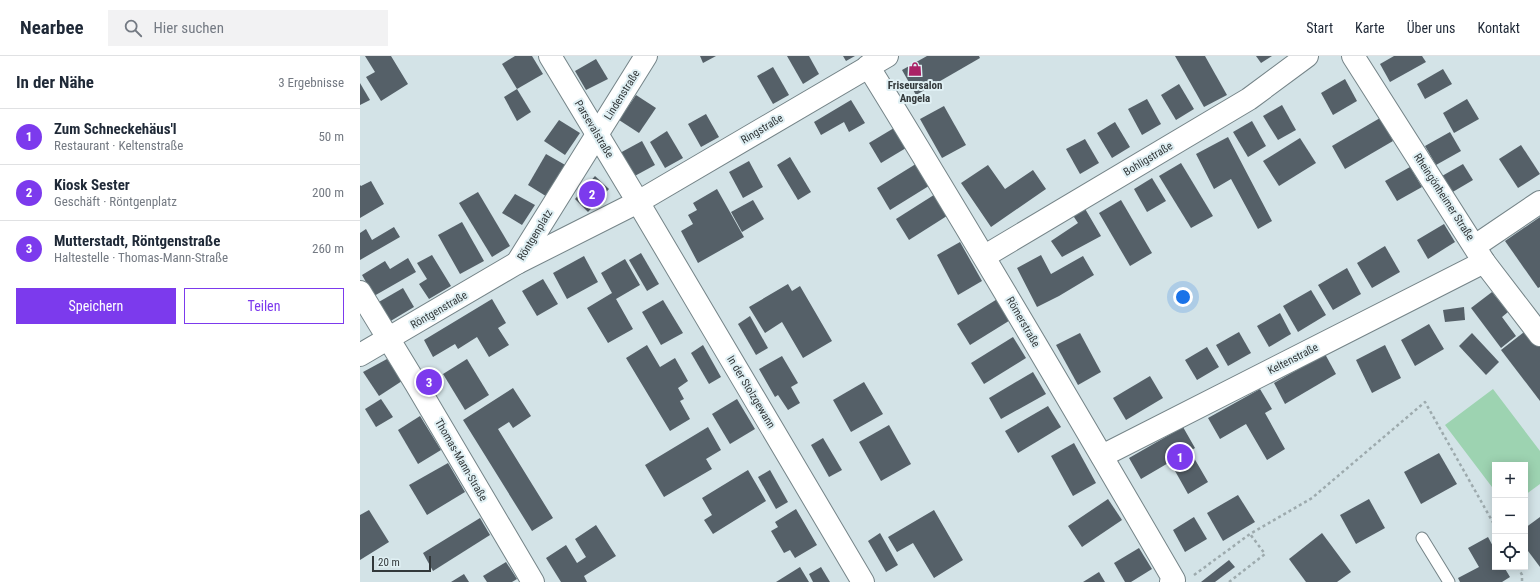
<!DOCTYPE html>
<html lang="de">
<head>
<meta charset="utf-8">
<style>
	body { margin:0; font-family:"Roboto Condensed",sans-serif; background:#f2f2f3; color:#1f2937 }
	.controls { position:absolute; right:12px; bottom:12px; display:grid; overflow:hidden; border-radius:0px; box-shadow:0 2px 10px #0003 }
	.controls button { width:36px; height:36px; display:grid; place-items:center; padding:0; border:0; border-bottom:1px solid #e0e1e3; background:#fff; color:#1f2937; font:20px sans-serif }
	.scale { position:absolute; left:12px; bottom:10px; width:59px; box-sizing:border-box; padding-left:4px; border:2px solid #33393b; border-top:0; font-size:11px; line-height:14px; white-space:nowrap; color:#33393b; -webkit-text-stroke:3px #e0f0f4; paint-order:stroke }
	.you { position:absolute; left:823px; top:241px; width:14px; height:14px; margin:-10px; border:3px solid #fff; border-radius:50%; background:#1a73e8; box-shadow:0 0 0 6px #1a73e833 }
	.badge { display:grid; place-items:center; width:26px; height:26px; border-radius:50%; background:#7c3aed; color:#fff; font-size:13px; font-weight:700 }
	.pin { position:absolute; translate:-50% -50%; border:2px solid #fff; box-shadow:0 1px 4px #0006 }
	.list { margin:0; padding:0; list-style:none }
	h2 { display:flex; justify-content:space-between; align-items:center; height:52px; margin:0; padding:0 16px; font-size:17px }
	h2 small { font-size:13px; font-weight:400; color:#747a83 }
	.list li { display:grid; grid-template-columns:26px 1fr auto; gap:12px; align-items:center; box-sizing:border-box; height:56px; padding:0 16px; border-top:1px solid #e0e1e3 }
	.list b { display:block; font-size:15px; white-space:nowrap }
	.list p { margin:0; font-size:13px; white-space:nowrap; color:#747a83 }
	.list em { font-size:13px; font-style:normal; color:#747a83 }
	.actions { display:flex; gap:8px; padding:12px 16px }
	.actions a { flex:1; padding:9px 0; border:1px solid #7c3aed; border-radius:0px; text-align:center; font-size:14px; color:#7c3aed }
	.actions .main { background:#7c3aed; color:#fff }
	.icon { flex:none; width:22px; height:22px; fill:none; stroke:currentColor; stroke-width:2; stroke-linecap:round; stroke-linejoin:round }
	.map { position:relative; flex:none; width:1180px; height:526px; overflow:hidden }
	header { display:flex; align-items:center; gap:24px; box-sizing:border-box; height:56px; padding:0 20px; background:#fff; border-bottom:1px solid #e0e1e3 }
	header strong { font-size:19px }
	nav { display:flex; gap:22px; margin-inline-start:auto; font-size:14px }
	.search { width:280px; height:36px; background:#f2f2f3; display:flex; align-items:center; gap:10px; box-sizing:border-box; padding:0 14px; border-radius:0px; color:#747a83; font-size:15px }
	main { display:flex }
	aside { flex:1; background:#fff }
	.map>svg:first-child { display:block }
	.green { fill:#9dd3b1 }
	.building { fill:#556068 }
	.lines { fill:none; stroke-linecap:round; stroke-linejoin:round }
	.lane-casing { stroke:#758488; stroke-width:13 }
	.street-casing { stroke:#758488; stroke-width:24 }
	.path { stroke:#9daaad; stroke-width:2.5; stroke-dasharray:3 3; stroke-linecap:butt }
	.lane { stroke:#fff; stroke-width:11 }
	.street { stroke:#fff; stroke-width:22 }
	.labels { text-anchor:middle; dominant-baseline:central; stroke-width:4; stroke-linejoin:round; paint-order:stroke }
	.poi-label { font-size:11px; font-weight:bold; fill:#33393b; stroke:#e0f0f4 }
	.street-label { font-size:11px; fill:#33393b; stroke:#e0f0f4 }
</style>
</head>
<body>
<header>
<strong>Nearbee</strong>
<div class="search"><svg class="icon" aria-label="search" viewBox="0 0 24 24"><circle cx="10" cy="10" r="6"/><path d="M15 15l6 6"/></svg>Hier suchen</div>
<nav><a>Start</a><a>Karte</a><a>Über uns</a><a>Kontakt</a></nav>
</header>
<main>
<aside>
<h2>In der Nähe<small>3 Ergebnisse</small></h2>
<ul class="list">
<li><span class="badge">1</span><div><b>Zum Schneckehäus'l</b><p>Restaurant · Keltenstraße</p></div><em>50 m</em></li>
<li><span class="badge">2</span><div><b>Kiosk Sester</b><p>Geschäft · Röntgenplatz</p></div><em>200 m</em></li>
<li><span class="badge">3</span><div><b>Mutterstadt, Röntgenstraße</b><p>Haltestelle · Thomas-Mann-Straße</p></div><em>260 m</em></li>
</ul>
<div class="actions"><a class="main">Speichern</a><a>Teilen</a></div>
</aside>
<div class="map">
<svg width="1180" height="526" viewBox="0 0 1180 526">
	<rect width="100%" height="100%" fill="#d3e3e7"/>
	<!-- green -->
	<path class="green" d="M1133,333L1180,395V428L1165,439V409H1135V435L1085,369Z"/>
	<!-- building -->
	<g class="building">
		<path d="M5,0H31L48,28L21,45L6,21L15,16Z"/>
		<path d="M155,0H172L183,18L157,33L142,8Z"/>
		<path d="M340,0H356L343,7Z"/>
		<path d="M427,0H449L459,18L443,28Z"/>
		<path d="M483,0H495L486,5Z"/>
		<path d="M567,0H619L620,2L556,39L542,14Z"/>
		<path d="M815,0H845L867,39L844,51Z"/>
		<path d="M896,0H912L901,7Z"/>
		<path d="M1034,0H1062L1066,6L1030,26L1020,8Z"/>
		<path d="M236,3L248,23L226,34L215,15Z"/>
		<path d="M413,11L429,39L413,48L397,20Z"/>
		<path d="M1083,13L1092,28L1065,43L1057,28Z"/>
		<path d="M985,23L997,45L973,59L961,37Z"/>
		<path d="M0,27L10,44L0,49Z"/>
		<path d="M819,28L834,53L816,64L801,39Z"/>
		<path d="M157,33L171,56L157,65L144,41Z"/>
		<path d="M276,39L296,52L279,77L259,64Z"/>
		<path d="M787,43L801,68L782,79L768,53Z"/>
		<path d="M1107,43L1119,63L1094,77L1083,57Z"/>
		<path d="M491,44L505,67L489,76L484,66L461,79L454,66Z"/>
		<path d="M922,49L936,74L918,84L903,60Z"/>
		<path d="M584,50L606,89L582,102L560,63Z"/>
		<path d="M346,58L359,81L341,91L328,68Z"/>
		<path d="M1020,62L1033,85L985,113L972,90Z"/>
		<path d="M199,64L220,77L205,99L184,85Z"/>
		<path d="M892,65L906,90L888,101L873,76Z"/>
		<path d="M755,66L770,91L752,102L737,77Z"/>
		<path d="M534,72L546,92L521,107L509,87Z"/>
		<path d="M307,75L323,102L305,112L290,86Z"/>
		<path d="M1090,76L1101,95L1076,109L1065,90Z"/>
		<path d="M868,81L912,165L898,173L871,123L854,133L836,98Z"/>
		<path d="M940,82L956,107L919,130L903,105Z"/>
		<path d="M725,83L739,107L720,118L706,93Z"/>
		<path d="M282,85L295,109L271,122L258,98Z"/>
		<path d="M1161,89L1180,118L1158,132L1139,103Z"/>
		<path d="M186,98L207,110L189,142L168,129Z"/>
		<path d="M430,101L451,136L438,144L417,109Z"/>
		<path d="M389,105L403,131L383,142L369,116Z"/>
		<path d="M559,106L572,128L530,154L517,132Z"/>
		<path d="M821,107L853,160L831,172L799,120Z"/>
		<path d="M1103,108L1113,124L1091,137L1082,120Z"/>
		<path d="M628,109L645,133L673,114L686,133L631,171L601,127Z"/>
		<path d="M1050,111L1062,131L1037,145L1025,125Z"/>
		<path d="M235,120L249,133L228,156L215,143Z"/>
		<path d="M792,122L806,145L787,156L774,133Z"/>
		<path d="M11,125L24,148L0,162V129L1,130Z"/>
		<path d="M357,133L384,181L338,207L321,175L333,168L328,159L337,154L333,147Z"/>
		<path d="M118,136L150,190L132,201L99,147Z"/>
		<path d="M577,137L590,158L549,184L536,163Z"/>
		<path d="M155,138L175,149L162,169L142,157Z"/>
		<path d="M393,144L404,163L382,176L371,156Z"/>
		<path d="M761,144L792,197L770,210L739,157Z"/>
		<path d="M724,151L741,180L702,201L691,185L718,167L712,158Z"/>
		<path d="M1180,161V231L1178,232L1145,185Z"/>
		<path d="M102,166L124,205L100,218L78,179Z"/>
		<path d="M1084,168L1095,186L1068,203L1057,184Z"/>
		<path d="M34,171L40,181L0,204V177L6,173L12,184Z"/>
		<path d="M600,186L622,225L598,239L577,199Z"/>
		<path d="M1025,190L1040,216L1012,232L997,207Z"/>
		<path d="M281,197L299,228L287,235L269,204Z"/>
		<path d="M72,199L91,230L69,243L59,228L67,223L57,207Z"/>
		<path d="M681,199L691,218L723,200L734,219L699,240L677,251L657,212Z"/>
		<path d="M224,200L238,226L207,243L193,217Z"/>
		<path d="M48,202L56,216L14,240L2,219L25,205L30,213Z"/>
		<path d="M265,203L280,229L256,243L273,273L248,287L227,252L252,237L241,217Z"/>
		<path d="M987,212L1001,238L973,254L958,229Z"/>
		<path d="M183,223L198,248L177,260L162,235Z"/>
		<path d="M428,228L432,235L440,230L472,285L443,302L422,266L405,277L389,251Z"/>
		<path d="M43,232L54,251L29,266L17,247Z"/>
		<path d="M951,234L966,259L938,276L923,250Z"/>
		<path d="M1132,236L1148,256L1142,261L1156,280L1141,292L1111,252Z"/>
		<path d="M639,242L652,263L610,289L597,268Z"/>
		<path d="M132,243L146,267L138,272L149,289L129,301L117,281L98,293L95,288L73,301L64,284Z"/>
		<path d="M303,244L323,277L301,289L282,256Z"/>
		<path d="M1104,251L1105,264L1085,266L1083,254Z"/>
		<path d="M920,257L931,278L909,291L897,270Z"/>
		<path d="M390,260L408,292L396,299L378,268Z"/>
		<path d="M1069,268L1084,293L1055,310L1041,284Z"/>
		<path d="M1168,273L1180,290V345L1141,294Z"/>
		<path d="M879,276L891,297L868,310L856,289Z"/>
		<path d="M720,277L741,316L718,329L696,289Z"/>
		<path d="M1112,277L1139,306L1126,319L1099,290Z"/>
		<path d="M653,281L666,302L624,328L611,307Z"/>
		<path d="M287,289L300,311L315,302L328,325L318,332L324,343L320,345L330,363L310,375L266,302Z"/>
		<path d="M343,289L361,321L349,328L331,297Z"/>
		<path d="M1025,289L1041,322L1012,337L996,304Z"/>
		<path d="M847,291L859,311L837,324L825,304Z"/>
		<path d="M965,298L976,318L925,348L914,327Z"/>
		<path d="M422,300L438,327L431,331L440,347L428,354L418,339L415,341L399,313Z"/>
		<path d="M27,303L42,325L19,340L3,316Z"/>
		<path d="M107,303L129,339L105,354L83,318Z"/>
		<path d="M673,316L686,338L641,363L629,342Z"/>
		<path d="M790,320L803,342L766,364L753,342Z"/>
		<path d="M504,326L523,358L491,376L473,344Z"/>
		<path d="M153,332L171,360L153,372L149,366L138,373L193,462L172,475L103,364Z"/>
		<path d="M900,333L912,353L905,357L925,393L907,404L886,368L860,383L848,362Z"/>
		<path d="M21,343L33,361L16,371L5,353Z"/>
		<path d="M377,343L395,373L370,388L352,358Z"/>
		<path d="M688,350L701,371L658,397L645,375Z"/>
		<path d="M60,360L81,394L58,408L38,374Z"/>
		<path d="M529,369L551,408L521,425L499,386Z"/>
		<path d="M348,371L361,394L346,403L352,413L304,441L285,409Z"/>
		<path d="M823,371L835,392L830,395L848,426L828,438L810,406L781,423L769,402Z"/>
		<path d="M463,382L482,414L469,421L451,389Z"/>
		<path d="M714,387L736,427L713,440L691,400Z"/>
		<path d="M1079,397L1097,428L1061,448L1044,416Z"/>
		<path d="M88,407L105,436L67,459L49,429Z"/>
		<path d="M388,414L406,445L353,478L344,464L352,459L342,442Z"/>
		<path d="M410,414L428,446L416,453L398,421Z"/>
		<path d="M878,439L895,466L863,485L847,457Z"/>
		<path d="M748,443L762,464L722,491L708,470Z"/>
		<path d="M1009,443L1025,472L996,488L980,459Z"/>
		<path d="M436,453L457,489L435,502L430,494L424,497L411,475L418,471L415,466Z"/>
		<path d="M9,454L29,486L0,504V459Z"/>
		<path d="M574,454L603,504L574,522L553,487L537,496L528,481Z"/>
		<path d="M834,461L847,483L825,496L813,474Z"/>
		<path d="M1180,461V511L1165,491V472Z"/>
		<path d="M120,462L130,479L73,515L63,497Z"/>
		<path d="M236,469L256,500L224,520L227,526H201L186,502L206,489L217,507L226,501L215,483Z"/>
		<path d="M520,477L538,509L526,516L508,485Z"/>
		<path d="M962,477L991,516L977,526H946L929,503Z"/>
		<path d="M1128,481L1135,494V511H1144L1150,521L1142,526H1100L1098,522L1119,511L1108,492Z"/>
		<path d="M779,492L792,513L771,526H765L754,507Z"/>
		<path d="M869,504L875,511L855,526H841Z"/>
		<path d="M146,506L157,523L152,526H127L123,520Z"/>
		<path d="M440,511L449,526H416Z"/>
		<path d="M461,511L470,526H453L449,518Z"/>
		<path d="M739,516L745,526H723Z"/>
		<path d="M104,518L109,526H91Z"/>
	</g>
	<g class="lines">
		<defs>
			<path id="lane" d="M1062,482L1089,526"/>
			<g id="street">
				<path d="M190,0L278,146L503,526"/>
				<path d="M993,0L1124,206L1180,279"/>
				<path d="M508,10C613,180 714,352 814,524L811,526"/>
				<path d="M1115,190L1180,146"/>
				<path d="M625,200L889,43L947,0"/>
				<path d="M157,207L286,0"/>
				<path d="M0,236L56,328L173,526"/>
				<path d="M0,299L157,207L278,146L527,0"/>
				<path d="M742,400L1124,206"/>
			</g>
		</defs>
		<!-- lane casing -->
		<use href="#lane" class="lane-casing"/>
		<!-- street casing -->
		<use href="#street" class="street-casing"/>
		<!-- path -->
		<g class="path">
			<path d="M1158,511L1162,519V526"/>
			<path d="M834,519L890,478L952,442L1065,346L1135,470"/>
			<path d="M869,526L905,498L890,478"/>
		</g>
		<!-- lane -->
		<use href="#lane" class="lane"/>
		<!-- street -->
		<use href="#street" class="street"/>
	</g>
	<!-- icons -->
	<defs>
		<symbol id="shop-bare" viewBox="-9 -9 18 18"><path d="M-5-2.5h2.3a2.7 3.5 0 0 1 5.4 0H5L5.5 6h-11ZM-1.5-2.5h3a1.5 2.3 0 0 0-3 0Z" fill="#ab2266" stroke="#e0f0f4" stroke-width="2.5" paint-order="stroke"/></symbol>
	</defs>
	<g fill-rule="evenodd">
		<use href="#shop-bare" x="545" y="3" width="20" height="20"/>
	</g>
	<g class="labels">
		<!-- poi labels -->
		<g class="poi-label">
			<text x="555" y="29">Friseursalon<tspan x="555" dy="13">Angela</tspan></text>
		</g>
		<!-- street labels -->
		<g class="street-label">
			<text transform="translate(262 39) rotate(-58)">Lindenstraße</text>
			<text transform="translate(234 73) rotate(59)">Parsevalstraße</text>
			<text transform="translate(402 73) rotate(-31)">Ringstraße</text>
			<text transform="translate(788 103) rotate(-31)">Bohligstraße</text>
			<text transform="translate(1084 141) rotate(57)">Rheingönheimer Straße</text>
			<text transform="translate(175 179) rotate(-59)">Röntgenplatz</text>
			<text transform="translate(79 254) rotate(-30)">Röntgenstraße</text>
			<text transform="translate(663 266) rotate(60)">Römerstraße</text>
			<text transform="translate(933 303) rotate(-27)">Keltenstraße</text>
			<text transform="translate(391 336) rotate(59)">In der Stolzgewann</text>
			<text transform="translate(101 404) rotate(60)">Thomas-Mann-Straße</text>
		</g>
	</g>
</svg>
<div class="controls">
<button>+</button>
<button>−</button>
<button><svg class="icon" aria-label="locate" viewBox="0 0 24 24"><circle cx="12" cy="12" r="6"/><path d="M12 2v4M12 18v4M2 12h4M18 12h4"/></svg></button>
</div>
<div class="scale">20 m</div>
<div class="you"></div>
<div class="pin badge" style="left:820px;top:401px">1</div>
<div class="pin badge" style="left:232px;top:138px">2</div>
<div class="pin badge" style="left:69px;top:326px">3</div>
</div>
</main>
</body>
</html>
